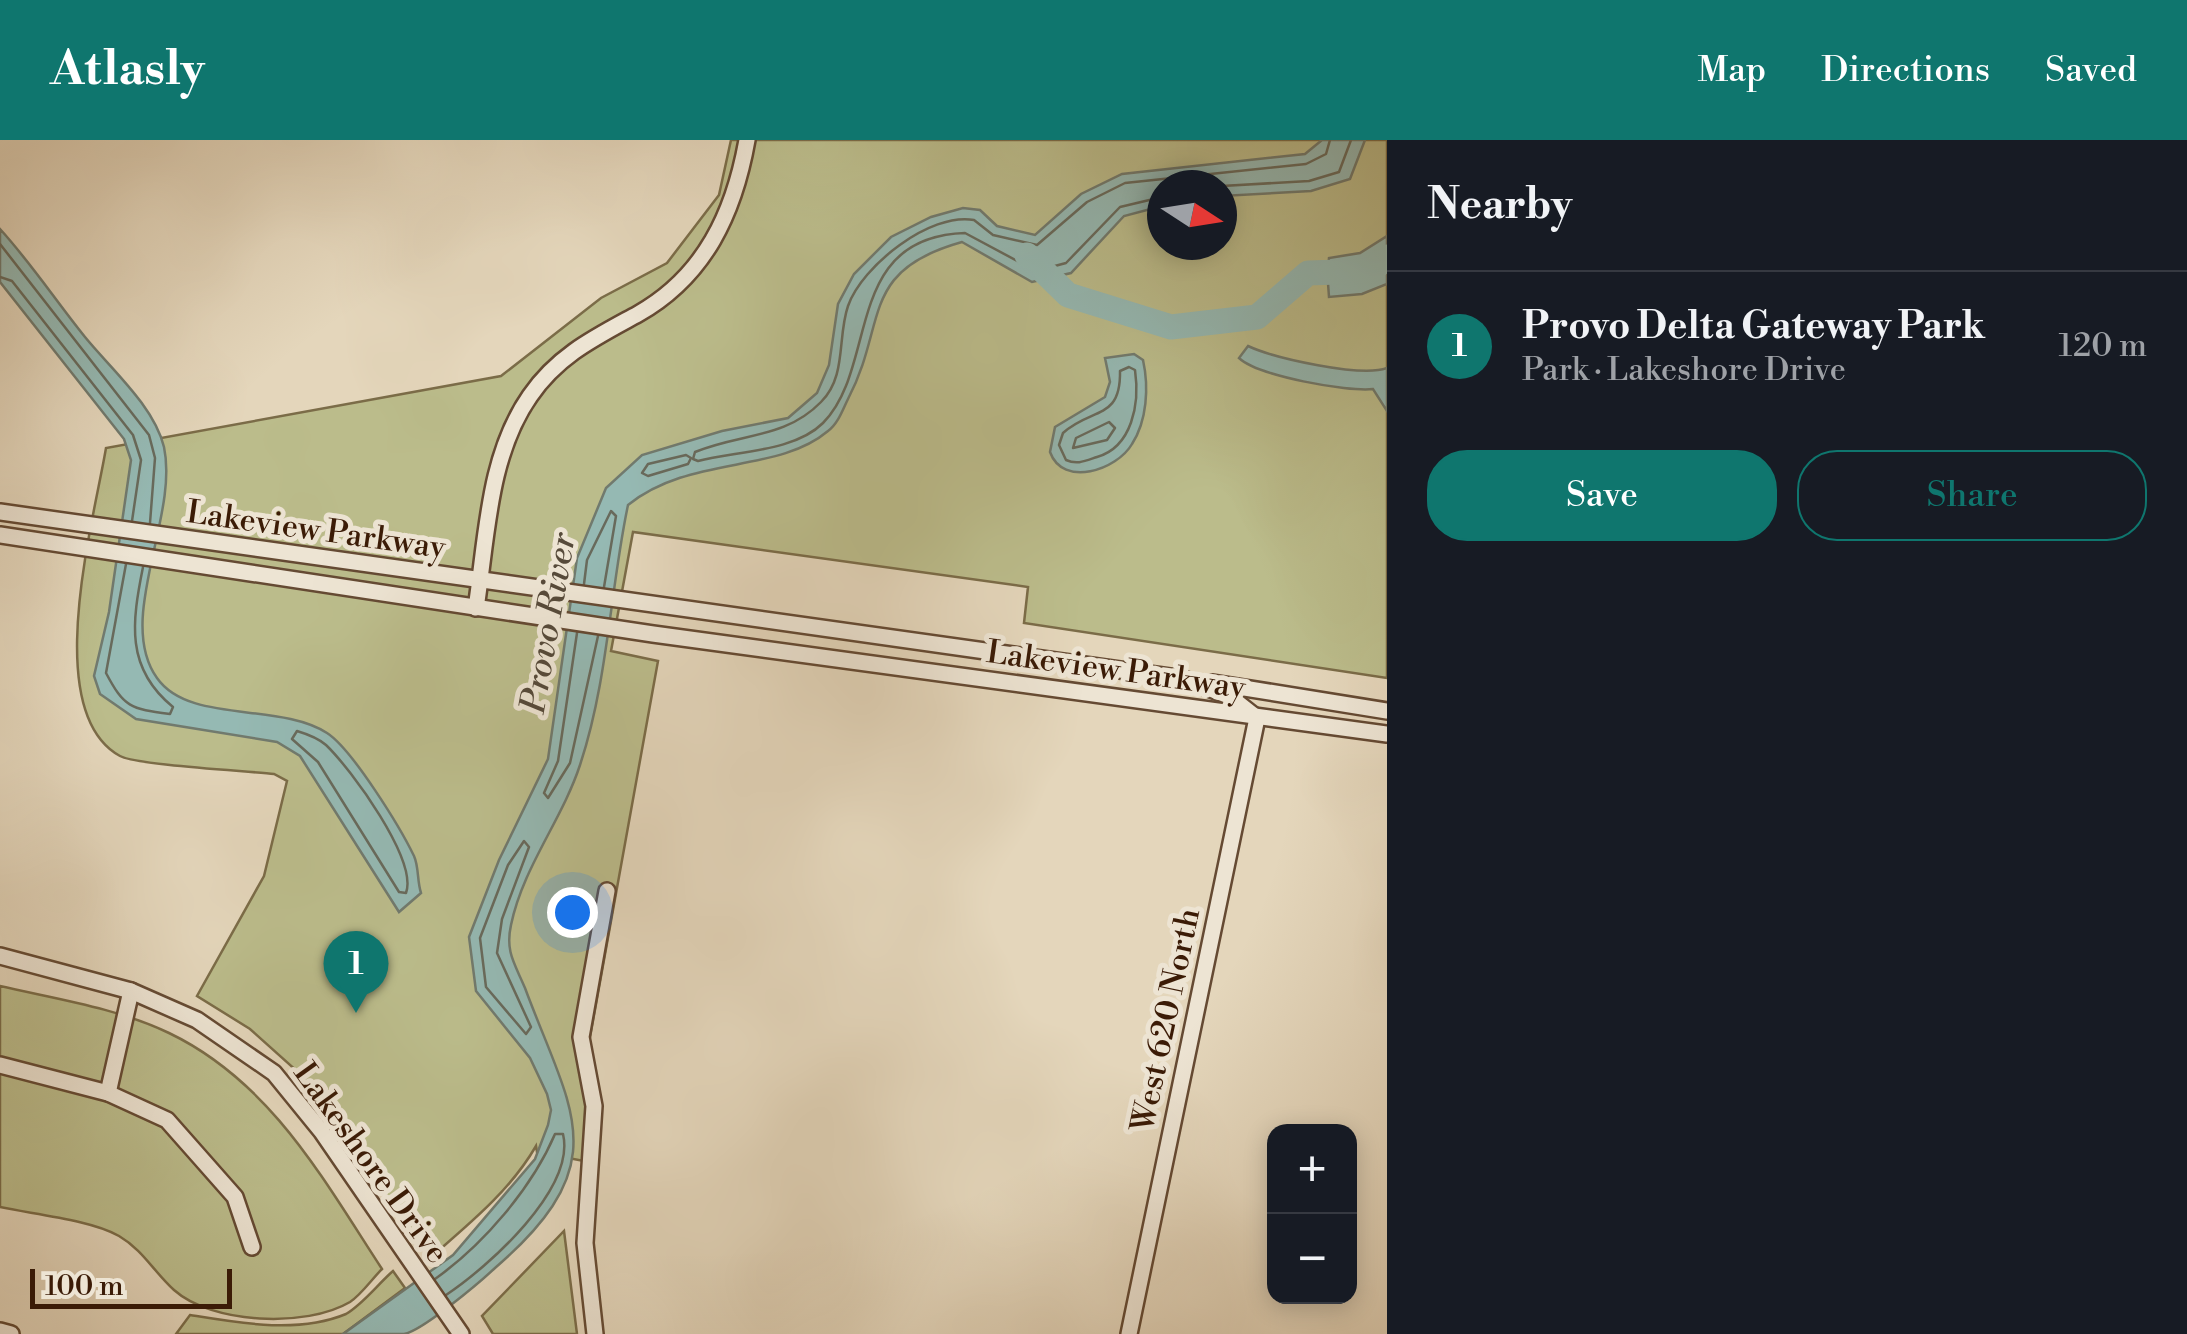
<!DOCTYPE html>
<html lang="en">
<head>
<meta charset="utf-8">
<style>
	body { margin:0; font-family:"Libre Bodoni",serif; background:#20242c; color:#f1f3f6 }
	.controls { position:absolute; right:30px; bottom:30px; display:grid; overflow:hidden; border-radius:20px; box-shadow:0 5px 25px #0003 }
	.controls button { width:90px; height:90px; display:grid; place-items:center; padding:0; border:0; border-bottom:2px solid #363941; background:#171b24; color:#f1f3f6; font:50px sans-serif }
	.compass { position:absolute; left:1147px; top:30px; width:90px; height:90px; border-radius:50%; background:#171b24; box-shadow:0 5px 25px #0003; rotate:102deg }
	.scale { position:absolute; left:30px; bottom:25px; width:202px; box-sizing:border-box; padding-left:10px; border:5px solid #3b1b06; border-top:0; font-size:28px; line-height:35px; white-space:nowrap; color:#3b1b06; -webkit-text-stroke:8px #ede4d3; paint-order:stroke }
	.you { position:absolute; left:572px; top:772px; width:35px; height:35px; margin:-25px; border:8px solid #fff; border-radius:50%; background:#1a73e8; box-shadow:0 0 0 15px #1a73e833 }
	.badge { display:grid; place-items:center; width:65px; height:65px; border-radius:50%; background:#0f766e; color:#fff; font-size:32px; font-weight:700 }
	.pin { position:absolute; translate:-50% -82px; filter:drop-shadow(0 2px 5px #0008) }
	.pin::after { content:''; position:absolute; top:52px; width:35px; height:30px; background:inherit; clip-path:polygon(0 0,100% 0,50% 100%) }
	.list { margin:0; padding:0; list-style:none }
	h2 { display:flex; justify-content:space-between; align-items:center; height:130px; margin:0; padding:0 40px; font-size:42px }
	h2 small { font-size:32px; font-weight:400; color:#9ea1a6 }
	.list li { display:grid; grid-template-columns:65px 1fr auto; gap:30px; align-items:center; box-sizing:border-box; height:150px; padding:0 40px; border-top:2px solid #363941 }
	.list b { display:block; font-size:38px; white-space:nowrap }
	.list p { margin:0; font-size:32px; white-space:nowrap; color:#9ea1a6 }
	.list em { font-size:32px; font-style:normal; color:#9ea1a6 }
	.actions { display:flex; gap:20px; padding:30px 40px }
	.actions a { flex:1; padding:22px 0; border:2px solid #0f766e; border-radius:40px; text-align:center; font-size:35px; color:#0f766e }
	.actions .main { background:#0f766e; color:#fff }
	.map { position:relative; flex:none; width:1387px; height:1194px; overflow:hidden }
	header { display:flex; align-items:center; gap:60px; box-sizing:border-box; height:140px; padding:0 50px; background:#0f766e; color:#fff }
	header strong { font-size:48px }
	nav { display:flex; gap:55px; margin-inline-start:auto; font-size:35px }
	main { display:flex }
	aside { flex:1; background:#171b24 }
	.map>svg:first-child { display:block }
	.green { fill:#bbbc8b; stroke:#7b6c48; stroke-width:2.5; fill-rule:evenodd }
	.water { fill:#95b9b3; stroke:#717a6e; stroke-width:2.5 }
	.lines { fill:none; stroke-linecap:round; stroke-linejoin:round }
	.shore { stroke:#686a5c; stroke-width:2.5 }
	.river { stroke:#95b9b3; stroke-width:25 }
	.minor-casing { stroke:#654a33; stroke-width:20 }
	.minor { stroke:#ede4d3; stroke-width:15 }
	.labels { text-anchor:middle; dominant-baseline:central; stroke-width:10; stroke-linejoin:round; paint-order:stroke }
	.street-label { font-size:32px; fill:#3b1b06; stroke:#ede4d3 }
	.water-label { font-size:35px; font-style:italic; fill:#564a3a; stroke:#ede4d3 }
</style>
</head>
<body>
<header>
<strong>Atlasly</strong>
<nav><a>Map</a><a>Directions</a><a>Saved</a></nav>
</header>
<main>
<div class="map">
<svg width="1387" height="1194" viewBox="0 0 1387 1194">
	<rect width="100%" height="100%" fill="#e4d6bb"/>
	<filter id="stains"><feTurbulence type="fractalNoise" baseFrequency=".002" numOctaves="4"/><feColorMatrix values="0 0 0 0 .2 0 0 0 0 .09 0 0 0 0 .02 0 0 0 .5 -.17"/></filter>
	<radialGradient id="worn" r=".72"><stop offset=".6" stop-color="#630" stop-opacity="0"/><stop offset="1" stop-color="#630" stop-opacity=".3"/></radialGradient>
	<!-- green -->
	<g class="green">
		<path d="M731,0H1387V538L1024,483L1028,447L633,392L611,511L658,521L583,936L589,964V1022L537,1012L536,1006C510,1051 469,1084 430,1118L298,932L250,889L197,856L264,736L287,641L274,634C248,631 136,625 120,616C40,572 94,380 106,308L501,236L601,158L667,123L719,55ZM1162,45H1222V105H1162Z"/>
		<path d="M0,846C56,859 117,868 169,893C271,942 323,1039 382,1129C372,1139 361,1155 350,1162C306,1188 212,1184 174,1150C154,1132 143,1110 119,1096C92,1080 32,1074 0,1067Z"/>
		<path d="M564,1091L577,1194H493L482,1176Z"/>
		<path d="M393,1131L405,1148L343,1194H176L190,1175C239,1183 298,1194 346,1174C363,1164 378,1144 393,1131Z"/>
	</g>
	<!-- water -->
	<g class="water">
		<path d="M1322,0H1365L1350,39L1311,51L1222,56V45H1162V66L1124,76L1071,133L1032,142L962,102C858,131 888,183 848,259C843,269 838,284 828,291C777,334 690,315 628,365C610,450 608,541 580,625C562,680 523,727 511,785C505,812 515,824 525,848C571,972 618,1022 495,1128C479,1143 422,1191 404,1194C385,1194 362,1194 343,1194L453,1115L535,1019L548,985L551,970L547,954L530,918L476,851L469,797L499,720L548,619L577,418L606,348L642,315L722,291L788,278L817,253L829,225L838,164L854,134L891,97L931,77L963,68L980,70L997,86L1035,95L1081,54L1122,34L1305,14Z"/>
		<path d="M0,89C31,123 56,161 85,197C111,229 154,266 164,307C179,377 115,479 157,538C189,584 279,562 327,593C352,609 400,687 414,716C419,727 417,741 421,753L399,772L300,616L277,602L136,579L100,554L94,536L109,472L131,320L124,299L0,142Z"/>
		<path d="M1387,96V144L1362,154L1329,157L1328,143L1339,135L1328,129L1329,118L1360,113Z"/>
		<path d="M1248,206C1274,218 1362,238 1387,228V271L1373,249C1347,252 1258,236 1239,218Z"/>
		<path d="M1134,214L1143,220C1149,247 1147,281 1132,304C1117,330 1063,348 1050,312L1055,287L1105,257L1110,242L1105,218Z"/>
	</g>
	<g class="lines">
		<!-- shore -->
		<g class="shore">
			<path d="M1222,46L1309,41L1339,32L1351,0"/>
			<path d="M1162,57L1120,67L1066,123L1036,131L965,93C842,97 879,227 823,283C794,312 736,311 698,321L693,319L695,312C741,293 785,299 821,262C847,236 837,198 848,166C862,126 930,72 974,80L993,95L1037,105L1087,62L1125,43L1306,24L1326,14L1330,0"/>
			<path d="M0,104L149,295L155,318L150,383"/>
			<path d="M0,137L12,141L133,295L141,320L132,381"/>
			<path d="M1129,227L1135,230C1140,264 1132,307 1097,317C1085,321 1077,325 1066,320L1059,305L1063,293C1091,267 1121,281 1120,231Z"/>
			<path d="M1109,282L1115,288L1107,300L1073,308L1076,298Z"/>
			<path d="M686,315L691,318L688,324L648,336L642,333L648,324Z"/>
			<path d="M126,424L106,533C124,567 130,569 170,574L173,567C125,528 132,482 143,427"/>
			<path d="M584,444L587,420L611,371L616,376L604,447"/>
			<path d="M577,493L558,621L544,653L548,658L570,623L598,496"/>
			<path d="M297,591C307,594 318,598 326,605C351,629 418,720 406,753L399,752L318,622L292,599Z"/>
			<path d="M524,701L529,707L502,779L497,813L531,887L526,894L486,847L480,798L508,725Z"/>
			<path d="M435,1139C483,1105 532,1048 555,994H563C576,1049 488,1127 446,1155"/>
		</g>
		<!-- river -->
		<path class="river" d="M1027,115L1068,155L1171,187L1257,177L1308,133L1371,131L1387,117"/>
		<defs>
			<g id="minor">
				<path d="M0,372L1184,539L1229,556L1257,578"/>
				<path d="M0,395L653,494L1387,594"/>
				<path d="M476,468C487,397 488,316 530,256C558,215 596,197 638,174C705,136 734,73 747,0"/>
				<path d="M1213,543L1387,571"/>
				<path d="M0,816L131,851L197,880L274,933L322,992L461,1194"/>
				<path d="M0,925L108,953L167,980L235,1057L252,1107"/>
				<path d="M108,953L131,851"/>
				<path d="M0,1191L11,1194"/>
				<path d="M595,1194L585,1103L594,966L581,897L607,751"/>
				<path d="M1129,1194L1257,578"/>
			</g>
		</defs>
		<!-- minor casing -->
		<use href="#minor" class="minor-casing"/>
		<!-- minor -->
		<use href="#minor" class="minor"/>
	</g>
	<g class="labels">
		<!-- street labels -->
		<g class="street-label">
			<text transform="translate(316 390) rotate(8)">Lakeview Parkway</text>
			<text transform="translate(1116 530) rotate(8)">Lakeview Parkway</text>
			<text transform="translate(1166 880) rotate(-78)">West 620 North</text>
			<text transform="translate(371 1023) rotate(54)">Lakeshore Drive</text>
		</g>
		<!-- water labels -->
		<g class="water-label">
			<text transform="translate(549 483) rotate(-80)">Provo River</text>
		</g>
	</g>
	<rect width="100%" height="100%" filter="url(#stains)"/>
	<rect width="100%" height="100%" fill="url(#worn)"/>
</svg>
<div class="controls">
<button>+</button>
<button>−</button>
</div>
<svg class="compass" viewBox="-18 -18 36 36"><path d="M0-13l5 13h-10z" fill="#e53935"/><path d="M0 13l5-13h-10z" fill="#9ea1a6"/></svg>
<div class="scale">100 m</div>
<div class="you"></div>
<div class="pin badge" style="left:356px;top:873px">1</div>
</div>
<aside>
<h2>Nearby<small></small></h2>
<ul class="list">
<li><span class="badge">1</span><div><b>Provo Delta Gateway Park</b><p>Park · Lakeshore Drive</p></div><em>120 m</em></li>
</ul>
<div class="actions"><a class="main">Save</a><a>Share</a></div>
</aside>
</main>
</body>
</html>
